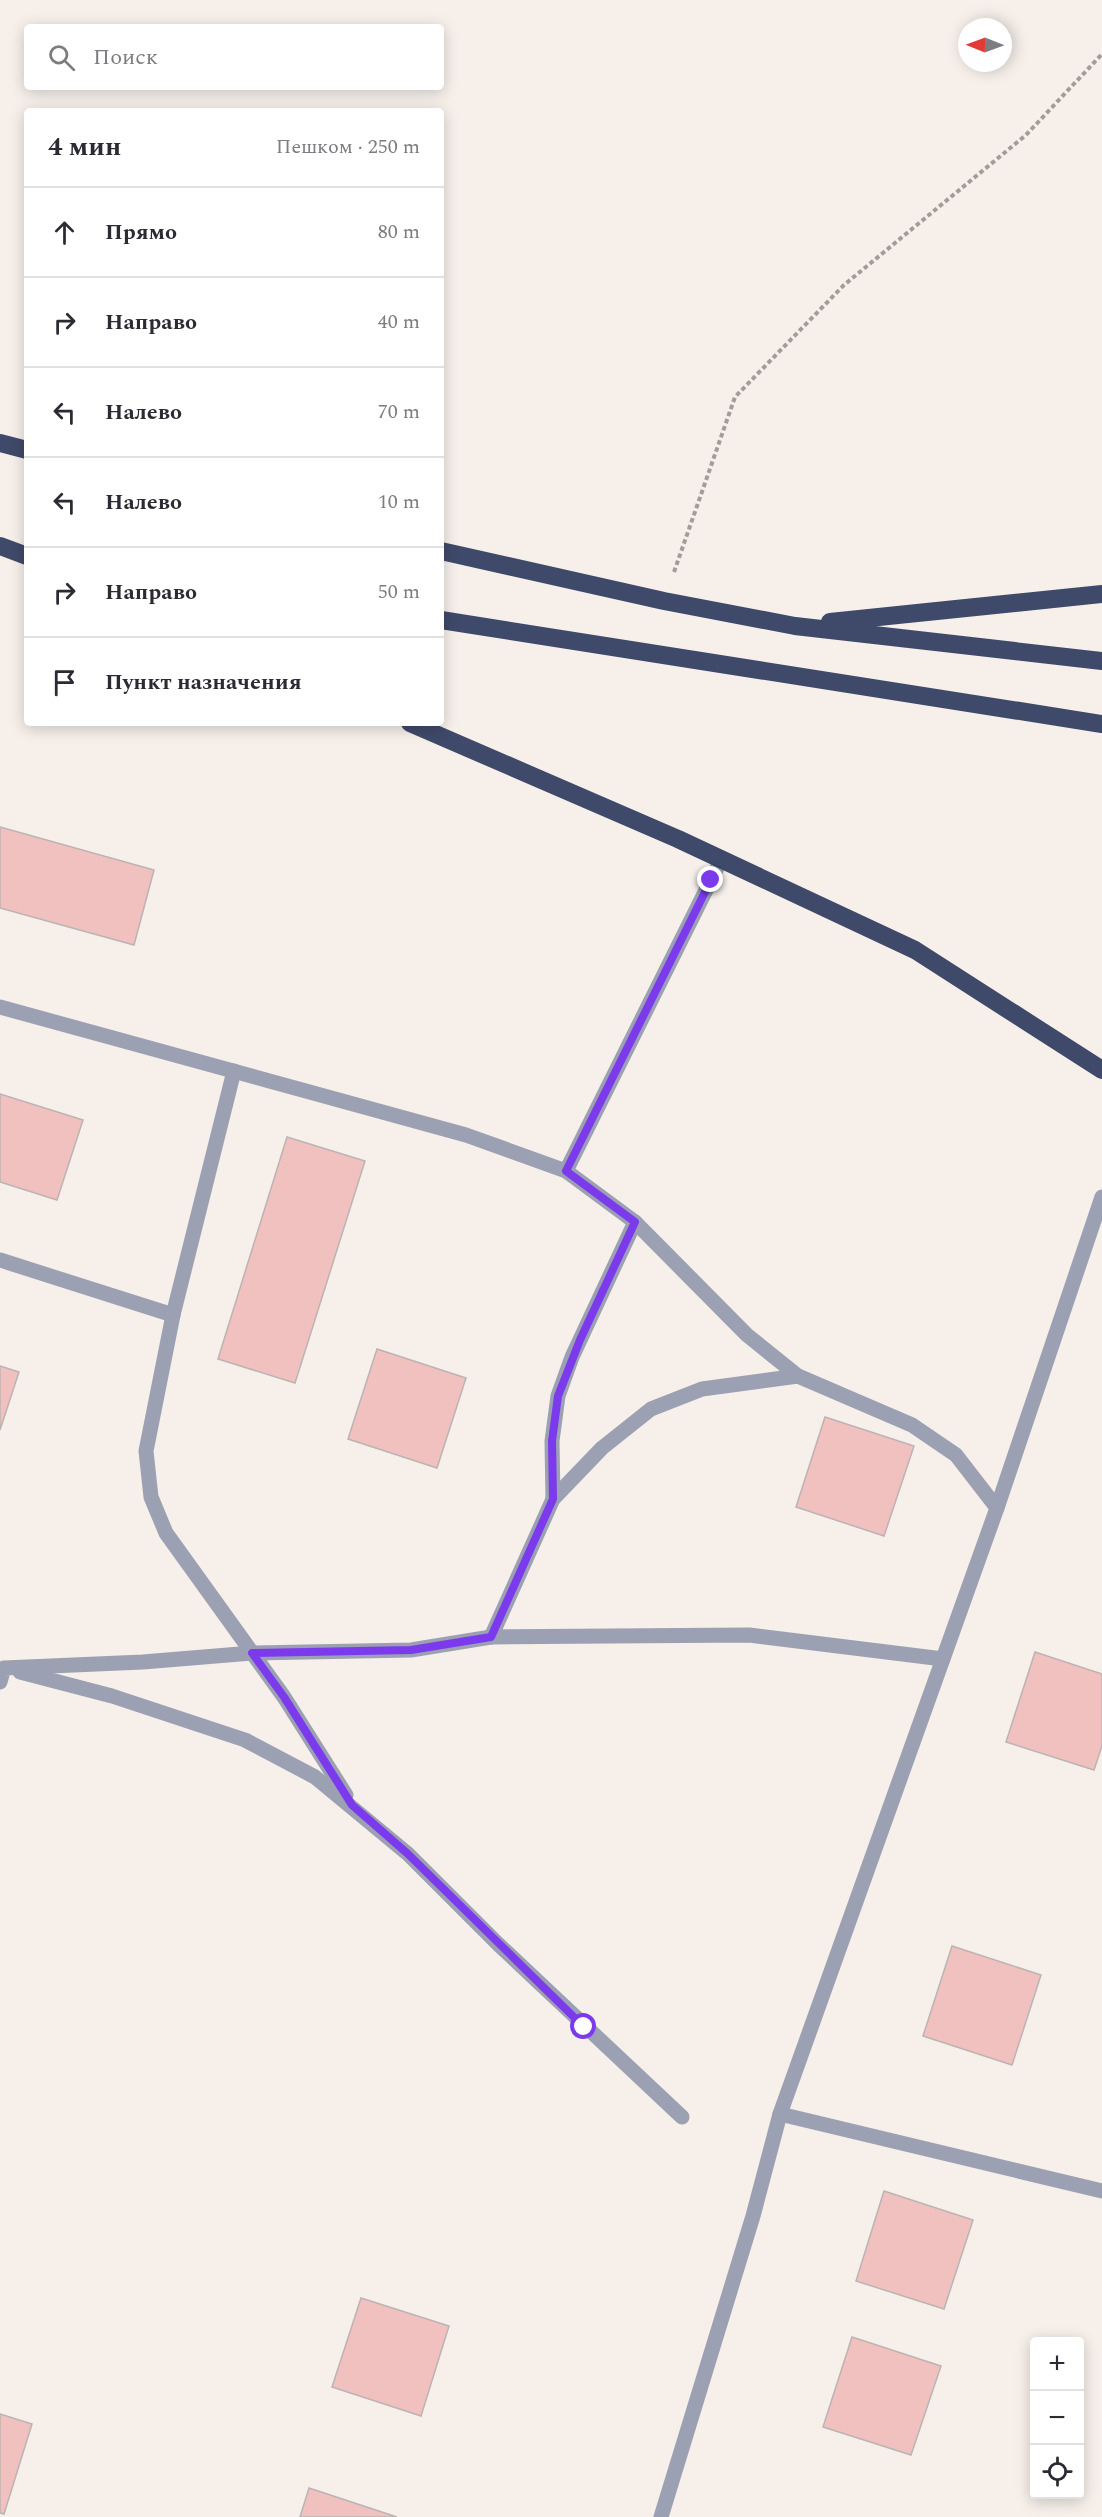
<!DOCTYPE html>
<html lang="ru">
<head>
<meta charset="utf-8">
<style>
	body { margin:0; font-family:Spectral,serif; background:#f2f2f3; color:#2b2b33 }
	.controls { position:absolute; right:18px; bottom:18px; display:grid; overflow:hidden; border-radius:6px; box-shadow:0 3px 15px #0003 }
	.controls button { width:54px; height:54px; display:grid; place-items:center; padding:0; border:0; border-bottom:2px solid #e1e1e2; background:#fff; color:#2b2b33; font:30px sans-serif }
	.compass { position:absolute; left:958px; top:18px; width:54px; height:54px; border-radius:50%; background:#fff; box-shadow:0 3px 15px #0003; rotate:271deg }
	.stop { position:absolute; width:18px; height:18px; margin:-14px; border:4px solid #7c3aed; border-radius:50%; background:#fff }
	.stop.end { background:#7c3aed; border-color:#fff; box-shadow:0 2px 6px #0008 }
	.list { margin:0; padding:0; list-style:none }
	h2 { display:flex; justify-content:space-between; align-items:center; height:78px; margin:0; padding:0 24px; font-size:26px }
	h2 small { font-size:20px; font-weight:400; color:#7c7c81 }
	.list li { display:grid; grid-template-columns:39px 1fr auto; gap:18px; align-items:center; box-sizing:border-box; height:90px; padding:0 24px; border-top:2px solid #e1e1e2 }
	.list b { display:block; font-size:22px; white-space:nowrap }
	.list em { font-size:20px; font-style:normal; color:#7c7c81 }
	.icon { flex:none; width:33px; height:33px; fill:none; stroke:currentColor; stroke-width:2; stroke-linecap:round; stroke-linejoin:round }
	.map { position:relative; flex:none; width:1102px; height:2517px; overflow:hidden }
	.search { position:absolute; background:#fff; box-shadow:0 3px 15px #0003; left:24px; top:24px; width:420px; height:66px; display:flex; align-items:center; gap:15px; box-sizing:border-box; padding:0 21px; border-radius:6px; color:#7c7c81; font-size:22px }
	.panel { position:absolute; background:#fff; box-shadow:0 3px 15px #0003; left:24px; top:108px; width:420px; height:618px; border-radius:6px }
	.map>svg:first-child { display:block }
	.building { fill:#f1c1bf; stroke:#bcb3b3; stroke-width:1.5 }
	.lines { fill:none; stroke-linecap:round; stroke-linejoin:round }
	.path { stroke:#a39d9a; stroke-width:4; stroke-dasharray:4.5 3; stroke-linecap:butt }
	.minor { stroke:#9ba1b2; stroke-width:15 }
	.highway { stroke:#3f4969; stroke-width:18 }
	.route { stroke:#7c3aed; stroke-width:8 }
</style>
</head>
<body>
<div class="map">
<svg width="1102" height="2517" viewBox="0 0 1102 2517">
	<rect width="100%" height="100%" fill="#f6efea"/>
	<!-- building -->
	<g class="building">
		<path d="M0,827L154,870L134,945L0,908Z"/>
		<path d="M0,1094L83,1120L57,1200L0,1182Z"/>
		<path d="M287,1137L365,1161L295,1383L218,1359Z"/>
		<path d="M377,1349L466,1378L437,1468L348,1439Z"/>
		<path d="M0,1366L19,1372L0,1430Z"/>
		<path d="M825,1417L914,1446L884,1536L796,1507Z"/>
		<path d="M1035,1652L1102,1674V1746L1094,1770L1006,1742Z"/>
		<path d="M952,1946L1041,1975L1012,2065L923,2036Z"/>
		<path d="M884,2191L973,2220L944,2309L856,2281Z"/>
		<path d="M361,2298L449,2326L421,2416L332,2387Z"/>
		<path d="M852,2337L941,2366L911,2455L823,2427Z"/>
		<path d="M0,2414L32,2424L4,2514L0,2513Z"/>
		<path d="M309,2488L397,2517H300Z"/>
	</g>
	<g class="lines">
		<!-- path -->
		<path class="path" d="M674,572L735,397L844,285L1026,135L1102,54"/>
		<!-- minor -->
		<g class="minor">
			<path d="M0,1007L466,1135L566,1171L635,1222L747,1335L798,1376L912,1425L956,1455L997,1508"/>
			<path d="M234,1071L173,1315L146,1451L151,1497L166,1533L284,1697L346,1795"/>
			<path d="M566,1171L721,860"/>
			<path d="M0,1260L173,1315"/>
			<path d="M553,1499L552,1441L558,1396L572,1357L635,1222"/>
			<path d="M491,1637L553,1499L602,1448L651,1409L702,1389L798,1376"/>
			<path d="M20,1672L112,1696L245,1740L315,1777L408,1854L498,1944L682,2117"/>
			<path d="M0,1682L4,1668L143,1662L252,1653L411,1650L491,1637L749,1635L943,1659"/>
			<path d="M780,2114L1102,2191"/>
			<path d="M661,2517L753,2216L780,2114L997,1508L1102,1197"/>
		</g>
		<!-- highway -->
		<g class="highway">
			<path d="M0,443L27,450"/>
			<path d="M0,546L27,556"/>
			<path d="M441,551L664,601L795,626L1102,661"/>
			<path d="M441,620L1102,724"/>
			<path d="M830,622L1102,594"/>
			<path d="M410,723L678,839L915,950L1102,1070"/>
		</g>
	</g>
	<g class="lines">
		<!-- route -->
		<path class="route" d="M584,2027L408,1854L352,1805L284,1697L252,1653L411,1650L491,1637L553,1499L552,1441L558,1396L580,1340L635,1222L566,1171L711,880"/>
	</g>
</svg>
<div class="controls">
<button>+</button>
<button>−</button>
<button><svg class="icon" aria-label="locate" viewBox="0 0 24 24"><circle cx="12" cy="12" r="6"/><path d="M12 2v4M12 18v4M2 12h4M18 12h4"/></svg></button>
</div>
<svg class="compass" viewBox="-18 -18 36 36"><path d="M0-13l5 13h-10z" fill="#e53935"/><path d="M0 13l5-13h-10z" fill="#7c7c81"/></svg>
<div class="stop" style="left:584px;top:2027px"></div>
<div class="stop end" style="left:711px;top:880px"></div>
<div class="search"><svg class="icon" aria-label="search" viewBox="0 0 24 24"><circle cx="10" cy="10" r="6"/><path d="M15 15l6 6"/></svg>Поиск</div>
<section class="panel">
<h2>4 мин<small>Пешком · 250 m</small></h2>
<ul class="list">
<li><svg class="icon" aria-label="ahead" viewBox="0 0 24 24"><path d="M12 20V5M6 11l6-6 6 6"/></svg><div><b>Прямо</b></div><em>80 m</em></li>
<li><svg class="icon" aria-label="right" viewBox="0 0 24 24"><path d="M7 20v-9h11M14 6l5 5-5 5"/></svg><div><b>Направо</b></div><em>40 m</em></li>
<li><svg class="icon" aria-label="left" viewBox="0 0 24 24"><path d="M17 20v-9H6M10 6l-5 5 5 5"/></svg><div><b>Налево</b></div><em>70 m</em></li>
<li><svg class="icon" aria-label="left" viewBox="0 0 24 24"><path d="M17 20v-9H6M10 6l-5 5 5 5"/></svg><div><b>Налево</b></div><em>10 m</em></li>
<li><svg class="icon" aria-label="right" viewBox="0 0 24 24"><path d="M7 20v-9h11M14 6l5 5-5 5"/></svg><div><b>Направо</b></div><em>50 m</em></li>
<li><svg class="icon" aria-label="arrive" viewBox="0 0 24 24"><path d="M6 21V4h12l-3 4 3 4H6"/></svg><div><b>Пункт назначения</b></div></li>
</ul>
</section>
</div>
</body>
</html>
